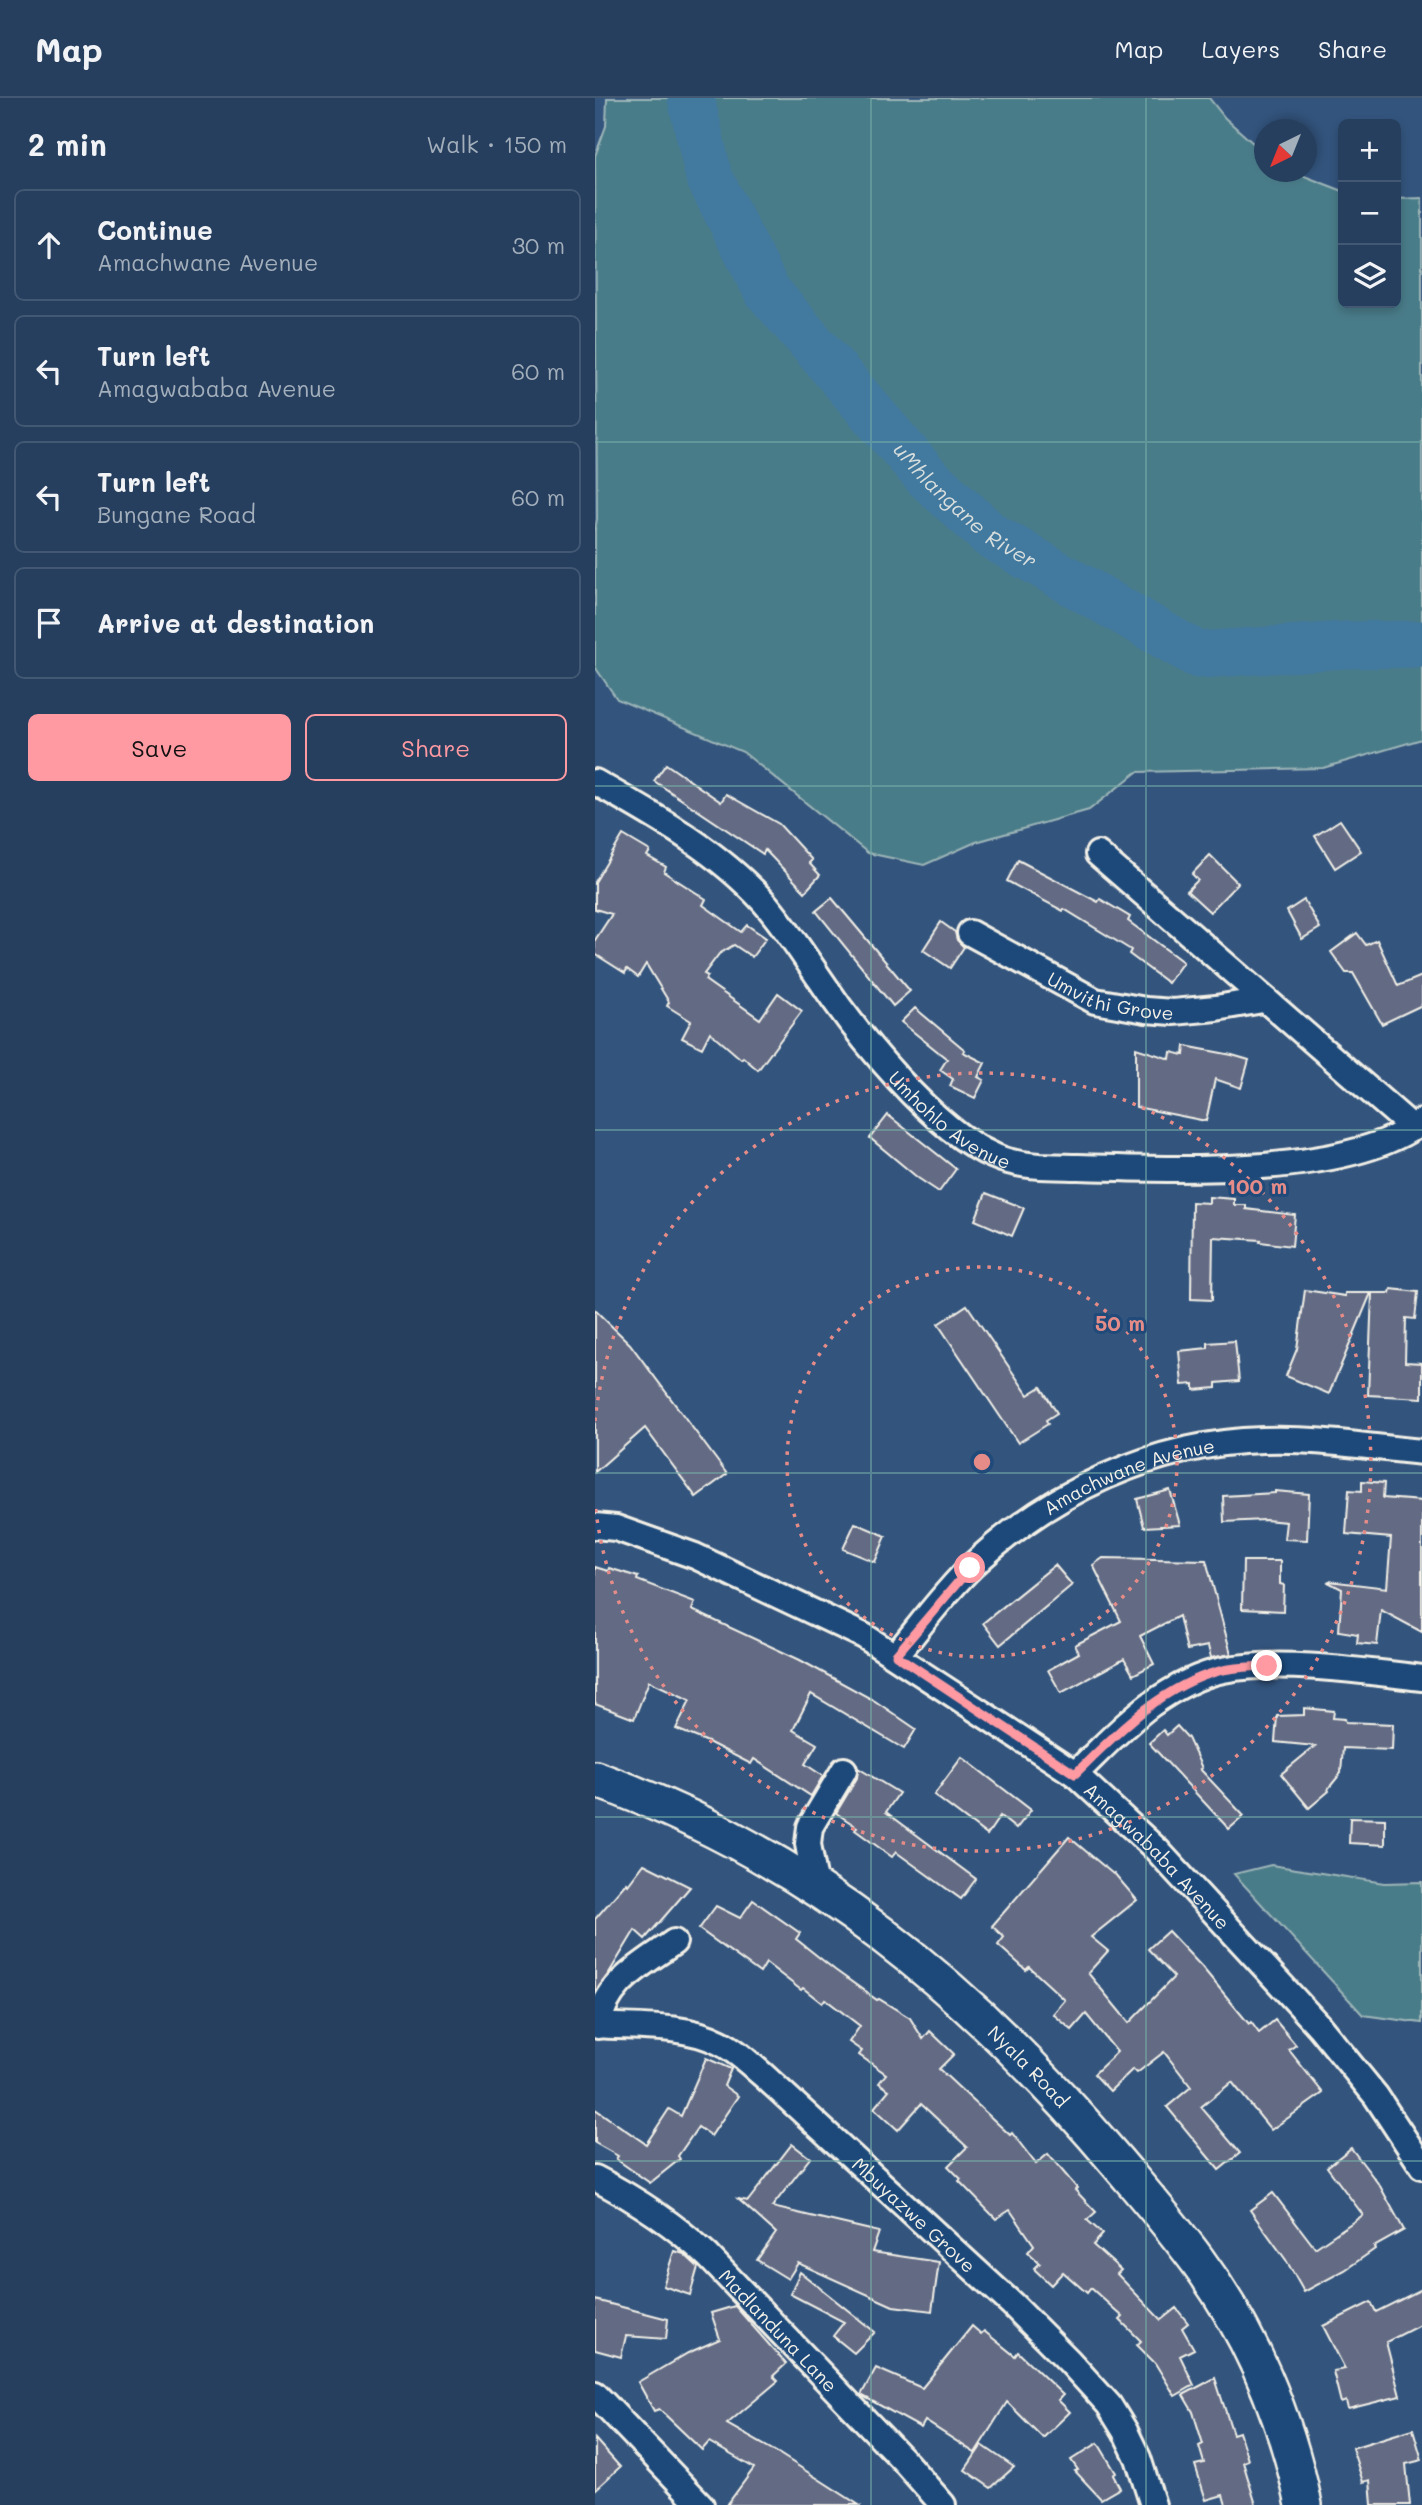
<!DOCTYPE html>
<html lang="en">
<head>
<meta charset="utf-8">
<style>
	body { margin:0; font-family:Mali,sans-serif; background:#324a67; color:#f1f3f6 }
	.controls { position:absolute; right:21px; top:21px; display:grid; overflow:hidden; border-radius:10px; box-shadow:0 4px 10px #0003 }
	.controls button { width:63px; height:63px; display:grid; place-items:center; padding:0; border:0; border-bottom:2px solid #425873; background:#263f5e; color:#f1f3f6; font:35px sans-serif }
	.compass { position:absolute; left:659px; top:21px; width:63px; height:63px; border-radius:50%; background:#263f5e; box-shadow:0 4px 10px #0003; rotate:223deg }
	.stop { position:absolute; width:21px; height:21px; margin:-16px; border:5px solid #ff9aa2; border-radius:50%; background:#fff }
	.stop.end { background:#ff9aa2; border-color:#fff; box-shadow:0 2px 7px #0008 }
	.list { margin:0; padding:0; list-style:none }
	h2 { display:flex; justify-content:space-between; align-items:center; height:91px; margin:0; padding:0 28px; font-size:30px }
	h2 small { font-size:23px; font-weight:400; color:#a4afbc }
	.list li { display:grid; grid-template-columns:46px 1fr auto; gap:21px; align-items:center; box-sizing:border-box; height:112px; margin:0 14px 14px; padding:0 14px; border:2px solid #425873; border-radius:10px }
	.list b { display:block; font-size:26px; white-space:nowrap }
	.list p { margin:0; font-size:23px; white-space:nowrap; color:#a4afbc }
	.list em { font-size:23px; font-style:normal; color:#a4afbc }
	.actions { display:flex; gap:14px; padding:21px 28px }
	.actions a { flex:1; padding:16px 0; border:2px solid #ff9aa2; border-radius:10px; text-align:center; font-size:24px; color:#ff9aa2 }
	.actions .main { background:#ff9aa2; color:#111 }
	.icon { flex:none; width:38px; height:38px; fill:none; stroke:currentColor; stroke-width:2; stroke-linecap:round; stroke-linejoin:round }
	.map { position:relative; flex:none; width:827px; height:2407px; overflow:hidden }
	header { display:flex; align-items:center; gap:42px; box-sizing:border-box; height:98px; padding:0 35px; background:#263f5e; border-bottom:2px solid #425873 }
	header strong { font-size:33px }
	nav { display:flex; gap:38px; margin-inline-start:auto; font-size:24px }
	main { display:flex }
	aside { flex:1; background:#263f5e }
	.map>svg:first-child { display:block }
	.green { fill:#497c89; stroke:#9eb6b8; stroke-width:2 }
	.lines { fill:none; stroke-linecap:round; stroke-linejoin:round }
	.river { stroke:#42799f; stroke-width:47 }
	.building { fill:#626a84; stroke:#f4f1e8; stroke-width:2 }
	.street-casing { stroke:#f4f1e8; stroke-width:30 }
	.secondary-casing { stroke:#f4f1e8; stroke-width:40 }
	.street { stroke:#1f4a7a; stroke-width:24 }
	.secondary { stroke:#1f4a7a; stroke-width:35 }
	.route { stroke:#ff9aa2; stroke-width:9 }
	.grid { fill:none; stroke:#76ada5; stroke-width:2; stroke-opacity:0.55 }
	.ring { fill:none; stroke:#e58c88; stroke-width:3.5; stroke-dasharray:3.5 7 }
	.labels { text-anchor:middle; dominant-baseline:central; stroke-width:6; stroke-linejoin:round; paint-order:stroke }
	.street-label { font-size:19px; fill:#f4f1e8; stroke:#1f4a7a }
	.water-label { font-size:21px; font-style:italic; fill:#d9dfdd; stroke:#1f4a7a }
	.centre { fill:#e58c88; stroke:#1f4a7a; stroke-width:3.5 }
	.ring-label { font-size:21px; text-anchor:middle; font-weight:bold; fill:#e58c88; stroke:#1f4a7a; stroke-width:6; stroke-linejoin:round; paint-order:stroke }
</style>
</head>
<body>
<header>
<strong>Map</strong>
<nav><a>Map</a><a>Layers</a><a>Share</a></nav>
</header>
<main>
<aside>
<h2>2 min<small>Walk · 150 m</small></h2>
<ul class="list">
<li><svg class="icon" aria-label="ahead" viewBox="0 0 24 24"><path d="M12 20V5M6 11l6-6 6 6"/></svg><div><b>Continue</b><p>Amachwane Avenue</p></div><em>30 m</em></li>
<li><svg class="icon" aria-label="left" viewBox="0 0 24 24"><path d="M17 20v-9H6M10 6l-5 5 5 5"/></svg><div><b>Turn left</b><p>Amagwababa Avenue</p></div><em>60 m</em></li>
<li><svg class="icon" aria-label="left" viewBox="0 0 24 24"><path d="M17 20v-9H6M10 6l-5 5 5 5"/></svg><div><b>Turn left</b><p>Bungane Road</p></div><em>60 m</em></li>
<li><svg class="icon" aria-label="arrive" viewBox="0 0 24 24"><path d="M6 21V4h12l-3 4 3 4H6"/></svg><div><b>Arrive at destination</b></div></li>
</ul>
<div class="actions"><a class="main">Save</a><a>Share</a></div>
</aside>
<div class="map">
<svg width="827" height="2407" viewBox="0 0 827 2407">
	<rect width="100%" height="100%" fill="#33547d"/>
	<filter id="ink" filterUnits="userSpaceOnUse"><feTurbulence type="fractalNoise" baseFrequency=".0143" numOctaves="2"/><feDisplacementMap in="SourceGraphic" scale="14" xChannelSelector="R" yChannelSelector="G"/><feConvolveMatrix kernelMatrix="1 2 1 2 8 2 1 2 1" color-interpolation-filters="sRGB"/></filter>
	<g filter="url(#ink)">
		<!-- green -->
		<g class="green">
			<path d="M12,0H614L630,20L669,55L670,74H699L748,93V205H801V101L827,100V641L728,670L542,674L494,712L381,744L329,767L273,755L148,654L22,601L0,569V432L2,421L0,58L11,28Z"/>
			<path d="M676,1767L789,1785L827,1784V1925L768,1917L639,1776Z"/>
		</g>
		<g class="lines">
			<!-- river -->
			<path class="river" id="s1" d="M96,0L114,79L172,193L331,378L395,437L603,557L750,547L827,546"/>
		</g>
		<!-- building -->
		<g class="building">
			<path d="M71,666L126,704L131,696L184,726L217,762L214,765L225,777L210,794L170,752L168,756L59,683Z"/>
			<path d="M745,722L766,753L740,770L720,738Z"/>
			<path d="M28,737L55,753L52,758L71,769L69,774L111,801L108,807L146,834L152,827L171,840L157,859L139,847L124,856L109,876L113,878L110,882L165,921L183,895L207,913L163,972L148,959L146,961L115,934L107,950L87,940L96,923L72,908L74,904L51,866L43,879L32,871L30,875L0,856V842L17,816L0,811V784Z"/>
			<path d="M615,757L643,785L615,814L592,793L603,782L597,776Z"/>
			<path d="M423,762L503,804L505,801L535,819L533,823L588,864L573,885L534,856L536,852L469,811L468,813L412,783Z"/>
			<path d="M237,800L315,893L298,908L221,813Z"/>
			<path d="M709,802L725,830L707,841L692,813Z"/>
			<path d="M346,824L360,834L362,842L369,849L355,870L328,852Z"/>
			<path d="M762,835L771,847L782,842L803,888L827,878V907L787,926L758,875H751L736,854Z"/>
			<path d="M320,910L370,952L368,954L390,965L383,979L389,982L380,1000L355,988L358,981L345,972L352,961L306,924Z"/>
			<path d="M590,948L637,957L654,962L646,990L620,981L611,1023L541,1009V950L575,961L576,954L589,957Z"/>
			<path d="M293,1017L361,1071L344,1094L323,1080L275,1040Z"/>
			<path d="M391,1095L429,1110L417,1138L380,1122Z"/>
			<path d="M614,1099L639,1101V1107H651V1111L700,1117L697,1148L665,1144L666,1142L618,1139L617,1202L596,1201L597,1104L614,1105Z"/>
			<path d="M796,1191L823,1194L820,1221L811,1220L810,1264L827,1265V1300L773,1297L777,1195H795Z"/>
			<path d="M710,1192L750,1198V1195H776L734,1296L691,1278L702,1251Z"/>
			<path d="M372,1207L433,1297L446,1289L462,1315L451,1322L453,1326L423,1345L343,1226Z"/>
			<path d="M0,1212L35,1246L132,1376L101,1399L50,1330L0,1374Z"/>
			<path d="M640,1243L644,1283L621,1285V1290L599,1292V1286L587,1287L584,1253L613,1250V1245Z"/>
			<path d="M767,1383L789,1385L788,1400L827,1403V1534L786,1512L782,1547L762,1545L763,1536L744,1533L747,1491L733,1484L734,1483L792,1490L796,1440L751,1436L754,1392L767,1393Z"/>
			<path d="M575,1392L585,1427L549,1429L542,1401Z"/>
			<path d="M680,1393L714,1396L712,1442L689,1441L691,1424L670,1422L629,1424L628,1398L680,1395Z"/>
			<path d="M260,1425L291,1438L280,1464L248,1451Z"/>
			<path d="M508,1460L611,1462L636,1556L616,1560L613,1548L592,1552L584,1518L545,1538L559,1566L538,1577L529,1561L466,1595L453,1572L484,1555L480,1547L526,1523L498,1467Z"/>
			<path d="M648,1463H685V1486L689,1487L688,1513L647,1511Z"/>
			<path d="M460,1467L477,1487L405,1547L388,1525Z"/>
			<path d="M0,1469L13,1473L14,1470L43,1479L42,1482L100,1504L97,1512L205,1562L280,1603L321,1631L309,1651L216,1596L198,1632L222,1646L210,1666L228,1678L216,1698L159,1661L156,1666L113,1644L81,1631L95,1602L54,1583L39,1621L0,1606Z"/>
			<path d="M709,1610L739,1613L738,1620L750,1621L751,1624L798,1626L797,1652L748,1650L746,1675L733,1691L734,1693L714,1710L686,1676L720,1648L680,1644L682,1618L709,1617Z"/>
			<path d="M582,1628L593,1640L607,1670L605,1671L649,1718L634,1731L554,1645L568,1632L572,1637Z"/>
			<path d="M367,1659L436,1712L421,1731L405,1718L392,1737L339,1697Z"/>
			<path d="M263,1670L304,1695L291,1714L381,1781L366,1801L301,1754L297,1759L260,1732L262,1729L241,1715L262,1680Z"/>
			<path d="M755,1720L790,1721V1747L754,1745Z"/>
			<path d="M474,1739L518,1776L519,1775L542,1802L496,1839L513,1853L493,1875L534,1925L579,1879L553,1851L573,1833L607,1869L654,1926L656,1924L664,1935L680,1922L701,1947L694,1952L728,1995L676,2032L637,1984L606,2009L645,2055L624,2072L572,2009L596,1989L569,1954L542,1975L538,1971L515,1993L499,1976L522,1954L491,1916L477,1932L458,1916L470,1902L434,1869L431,1872L403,1847L409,1839L397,1828Z"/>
			<path d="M49,1766L95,1789L50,1841L40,1832L14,1875L0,1894V1821L31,1785L33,1787Z"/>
			<path d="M158,1802L205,1835L201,1841L240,1872L282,1902L284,1901L315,1920L328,1941L335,1933L359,1956L344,1971L415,2037L417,2035L441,2066L453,2056L482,2090L480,2092L501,2114L492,2122L508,2136L498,2147L526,2172L522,2176L566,2222L581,2210L593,2225L587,2230L599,2251L585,2258L599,2287L580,2298L560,2265L542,2247L546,2243L525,2222L528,2219L496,2190L492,2195L468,2174L456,2187L439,2171L445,2165L433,2154L439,2147L415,2112L401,2121L364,2083L366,2081L353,2068L372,2049L326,2006L303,2032L279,2010L294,1992L284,1985L291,1976L264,1957L267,1953L254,1944L265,1928L230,1901L227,1905L208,1890L206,1892L171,1865L165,1875L104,1831L121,1808L145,1820Z"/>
			<path d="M111,1960L136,1971L129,1988L143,1998L116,2038L103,2029L83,2058L85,2061L55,2085L21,2061L23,2058L0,2045V2011L51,2046L74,2011L86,2018Z"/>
			<path d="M197,2046L215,2060L177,2109L284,2134L277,2154L344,2164L337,2213L298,2208L203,2165L193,2181L162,2162L181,2135L143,2101L153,2103Z"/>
			<path d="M756,2050L785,2088L809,2132L779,2149L780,2151L750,2172L709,2194L691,2162L655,2112L678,2095L720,2150L768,2117L732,2069Z"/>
			<path d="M79,2153L89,2156L103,2169L95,2197L68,2188Z"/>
			<path d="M205,2174L280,2234L259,2255L238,2238L249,2224L195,2196Z"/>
			<path d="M827,2191V2226L791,2244L805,2298L753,2311L751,2303L746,2305L738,2273L750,2271L728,2228L776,2204L781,2214Z"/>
			<path d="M0,2202L73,2221L71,2241L31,2238L26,2259L0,2252Z"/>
			<path d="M140,2208L191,2266L178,2278L183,2283L132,2326L183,2355L264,2407H132L159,2370L114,2344L107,2352L64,2311L59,2313L43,2284L93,2255L125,2241L116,2215Z"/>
			<path d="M377,2228L386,2236L389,2233L420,2258L423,2254L468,2297L463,2302L475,2314L448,2340L412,2304L380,2355L330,2323L326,2330L266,2297L281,2270L327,2290Z"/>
			<path d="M620,2280L638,2336L644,2334L653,2362L648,2364L661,2407H631L628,2397L611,2402L600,2367L609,2365L604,2348L608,2346L598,2314L588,2297Z"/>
			<path d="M818,2331L827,2362L811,2366L815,2407H777L775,2382L768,2384L757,2350Z"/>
			<path d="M0,2341L25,2369L0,2392Z"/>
			<path d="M503,2345L521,2375L518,2377L525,2390L506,2401L480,2373L483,2372L476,2362Z"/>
			<path d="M387,2347L419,2369L396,2390L370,2372Z"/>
		</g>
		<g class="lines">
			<defs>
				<g id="street">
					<path id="s2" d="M0,684C60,718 122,752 169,804C190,828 207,855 225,881C262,937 338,1032 399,1058C414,1065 429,1067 445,1068C544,1070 749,1085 827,1023"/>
					<path d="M503,756L818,1030"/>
					<path id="s3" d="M375,835L500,903L551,912L578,914L621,910L668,902"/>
					<path id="s4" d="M0,1428L21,1430L100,1458L269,1538L480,1676L562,1752L724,1928L781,1998L827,2068"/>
					<path id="s5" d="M301,1557C325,1528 349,1495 377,1468C455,1394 559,1345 668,1342C721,1340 774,1349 827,1354"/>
					<path d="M480,1676C504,1653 528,1627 555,1607C576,1592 603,1577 628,1572C687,1561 767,1573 827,1580"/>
					<path d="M221,1790L213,1746L215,1729L249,1672"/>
					<path id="s6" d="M0,1927C40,1930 87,1926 124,1944C141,1952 154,1965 168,1977L417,2206L474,2263L514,2307L530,2333L543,2360L558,2407"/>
					<path d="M3,1928C11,1884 46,1868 79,1844"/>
					<path id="s7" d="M0,2080C41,2101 79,2126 113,2158L311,2365L348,2407"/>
					<path d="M0,2296L106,2407"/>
				</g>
				<g id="secondary">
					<path id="s8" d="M0,1681C214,1757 377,1892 522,2064C549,2096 577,2128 602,2162C655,2234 691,2319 709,2407"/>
				</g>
			</defs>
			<!-- street casing -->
			<use href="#street" class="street-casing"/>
			<!-- secondary casing -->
			<use href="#secondary" class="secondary-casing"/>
			<!-- street -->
			<use href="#street" class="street"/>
			<!-- secondary -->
			<use href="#secondary" class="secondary"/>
		</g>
	</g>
	<g class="lines" filter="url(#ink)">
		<!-- route -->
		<path class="route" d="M375,1470L301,1557L480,1676C522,1635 565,1589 624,1573C639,1569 656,1569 672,1568"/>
	</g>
	<!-- grid -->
	<path class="grid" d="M276,0V2407M551,0V2407M0,344H827M0,688H827M0,1032H827M0,1375H827M0,1719H827M0,2063H827"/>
	<!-- distance rings -->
	<g class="ring">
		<circle cx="387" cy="1364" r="195"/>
		<path d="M0 1323A389 389 0 1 1 0 1405"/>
	</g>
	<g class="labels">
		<!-- street labels -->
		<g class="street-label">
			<text stroke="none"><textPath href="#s3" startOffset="156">Umvithi Grove</textPath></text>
			<text stroke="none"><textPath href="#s2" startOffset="497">Umhohlo Avenue</textPath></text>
			<text stroke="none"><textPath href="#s5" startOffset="301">Amachwane Avenue</textPath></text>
			<text stroke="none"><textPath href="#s4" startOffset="660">Amagwababa Avenue</textPath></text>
			<text stroke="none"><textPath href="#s8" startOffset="525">Nyala Road</textPath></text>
			<text stroke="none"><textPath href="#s6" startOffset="387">Mbuyazwe Grove</textPath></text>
			<text stroke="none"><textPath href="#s7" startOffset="240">Madlanduna Lane</textPath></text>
		</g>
		<!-- water labels -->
		<g class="water-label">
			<text stroke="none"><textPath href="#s1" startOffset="502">uMhlangane River</textPath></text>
		</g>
	</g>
	<circle cx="387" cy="1364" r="10" class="centre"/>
	<g class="ring-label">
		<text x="662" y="1096">100 m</text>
		<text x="525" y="1233">50 m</text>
	</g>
</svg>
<div class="controls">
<button>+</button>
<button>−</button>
<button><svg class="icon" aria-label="layers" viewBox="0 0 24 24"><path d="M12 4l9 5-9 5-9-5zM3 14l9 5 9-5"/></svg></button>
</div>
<svg class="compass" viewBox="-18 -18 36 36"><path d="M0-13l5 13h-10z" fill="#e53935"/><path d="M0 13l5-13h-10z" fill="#a4afbc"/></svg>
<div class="stop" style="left:375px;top:1470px"></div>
<div class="stop end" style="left:672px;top:1568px"></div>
</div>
</main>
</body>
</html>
